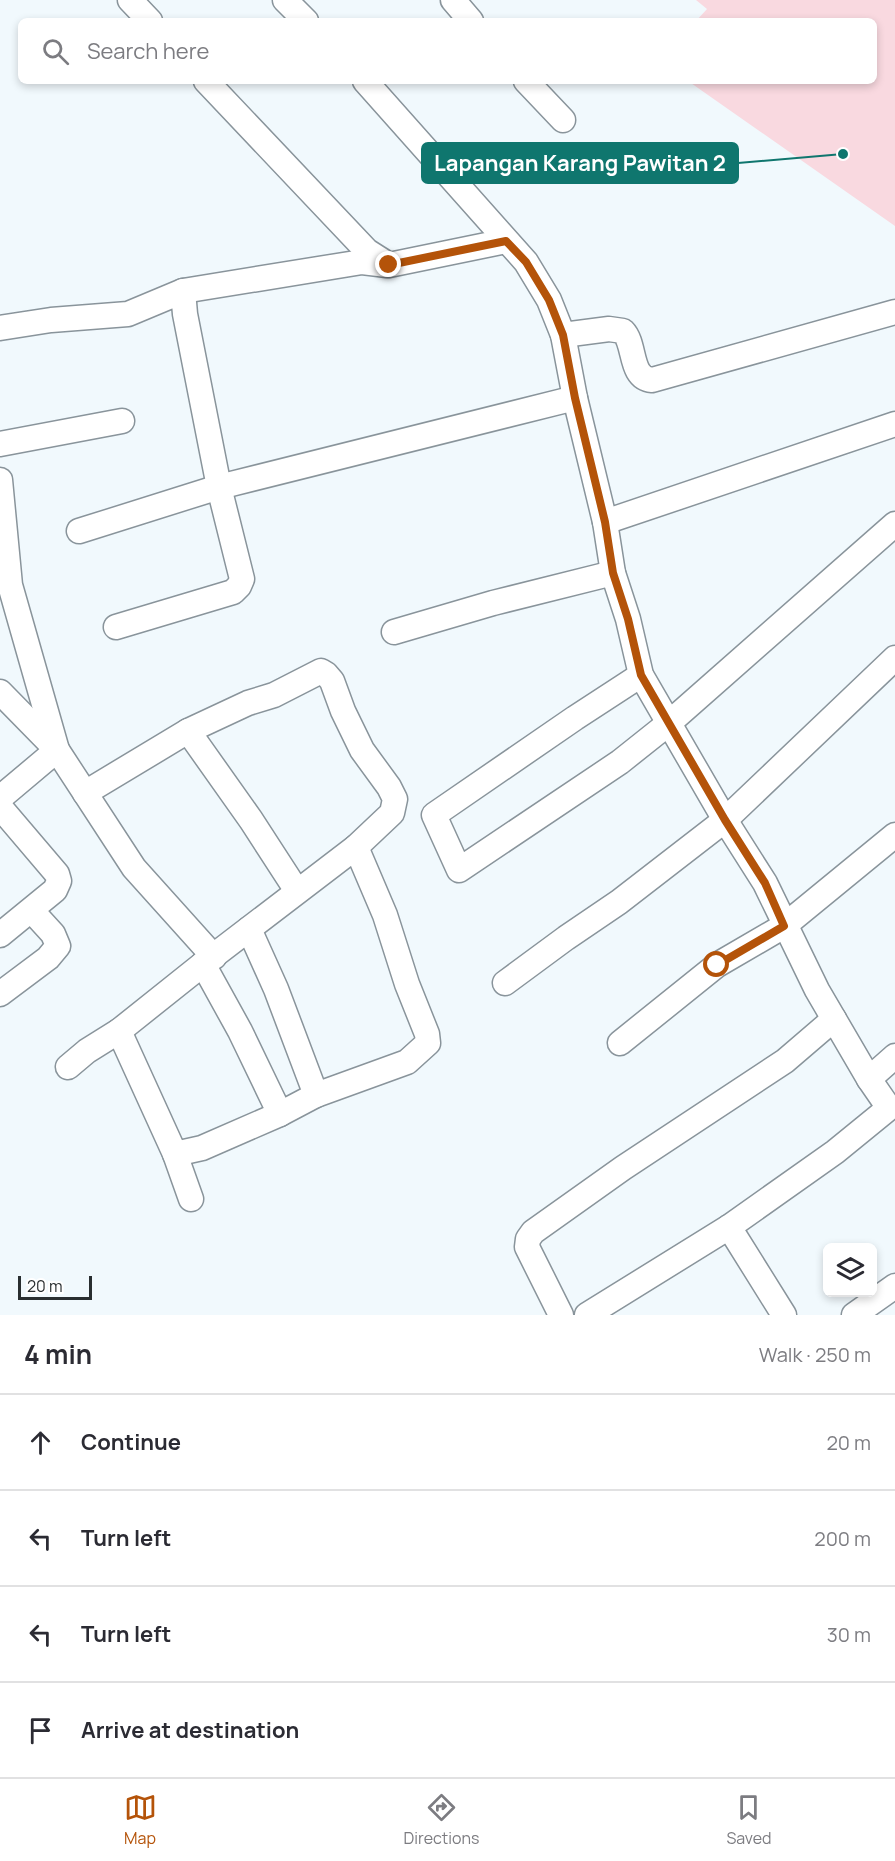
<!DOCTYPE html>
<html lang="en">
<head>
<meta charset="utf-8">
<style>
	body { margin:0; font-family:Manrope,sans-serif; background:#f2f2f3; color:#2b2b33 }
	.controls { position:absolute; right:18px; bottom:18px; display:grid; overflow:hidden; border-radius:9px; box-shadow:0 3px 9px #0003 }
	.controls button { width:54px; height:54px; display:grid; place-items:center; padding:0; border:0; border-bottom:2px solid #e1e1e2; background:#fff; color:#2b2b33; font:30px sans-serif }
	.scale { position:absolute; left:18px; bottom:15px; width:74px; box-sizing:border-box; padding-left:6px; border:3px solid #292e30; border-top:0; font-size:16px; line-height:21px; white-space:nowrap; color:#292e30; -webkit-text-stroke:4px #fff; paint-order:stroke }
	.stop { position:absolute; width:18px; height:18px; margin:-14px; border:4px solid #b45309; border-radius:50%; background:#fff }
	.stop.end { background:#b45309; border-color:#fff; box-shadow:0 2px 6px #0008 }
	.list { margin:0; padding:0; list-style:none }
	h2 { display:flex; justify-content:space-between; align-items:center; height:78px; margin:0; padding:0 24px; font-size:26px }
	h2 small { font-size:20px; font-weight:400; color:#7c7c81 }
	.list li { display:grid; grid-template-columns:39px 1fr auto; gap:18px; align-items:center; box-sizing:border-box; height:96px; padding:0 24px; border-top:2px solid #e1e1e2 }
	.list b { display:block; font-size:22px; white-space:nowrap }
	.list em { font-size:20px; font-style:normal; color:#7c7c81 }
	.icon { flex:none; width:33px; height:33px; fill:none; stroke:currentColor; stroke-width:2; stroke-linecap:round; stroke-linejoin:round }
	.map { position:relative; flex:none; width:895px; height:1315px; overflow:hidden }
	.search { position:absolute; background:#fff; box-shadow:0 3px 9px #0003; left:18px; right:18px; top:18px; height:66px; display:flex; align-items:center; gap:15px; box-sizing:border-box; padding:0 21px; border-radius:9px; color:#7c7c81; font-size:22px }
	.sheet { height:462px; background:#fff }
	nav { display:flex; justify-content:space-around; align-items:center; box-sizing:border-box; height:84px; border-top:2px solid #e1e1e2; background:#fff; font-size:16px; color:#7c7c81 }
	nav a { display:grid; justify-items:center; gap:3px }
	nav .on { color:#b45309 }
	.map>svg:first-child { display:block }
	.green { fill:#f9d9e0 }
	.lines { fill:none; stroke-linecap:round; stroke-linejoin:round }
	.minor-casing { stroke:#89949b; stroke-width:27 }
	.minor { stroke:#fff; stroke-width:24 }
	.route { stroke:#b45309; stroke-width:8 }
	.leader { fill:none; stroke:#0f766e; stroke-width:2 }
	.callout-dot { fill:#0f766e; stroke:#fff; stroke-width:2 }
	.callout { fill:#0f766e; stroke:#0f766e; stroke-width:2 }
	.callout-label { font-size:22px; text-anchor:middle; font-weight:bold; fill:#fff }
</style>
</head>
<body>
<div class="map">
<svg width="895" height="1315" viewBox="0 0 895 1315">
	<rect width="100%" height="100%" fill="#f1f9fd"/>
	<!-- green -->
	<path class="green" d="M696,0H895V226L688,81H874V21H696L707,9Z"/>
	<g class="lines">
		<defs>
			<g id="minor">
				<path d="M130,0L150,21"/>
				<path d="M285,0L306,21"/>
				<path d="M453,0L471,21"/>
				<path d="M206,81L367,251L389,265L506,241"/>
				<path d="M365,81L526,262L549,300L563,335L575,398L605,522L613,573L628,619L641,675L725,820L765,883L817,990L869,1079L889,1108L835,1152L729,1227L587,1315"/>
				<path d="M526,81L563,120"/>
				<path d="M183,291L362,262L387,265"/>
				<path d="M0,328L51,320L128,314L183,291L185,314L219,487L242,579L239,586L233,592L116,627"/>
				<path d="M563,335L609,329L623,331C636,344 629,378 652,380L895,312"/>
				<path d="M0,444L122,421"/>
				<path d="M0,480L10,585L57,750L0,798"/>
				<path d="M605,522L895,424"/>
				<path d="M79,531L219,487L575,398"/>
				<path d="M394,632L493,603L613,573"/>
				<path d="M641,675L575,718L434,815L459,870L620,762L669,723L895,524"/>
				<path d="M0,692L57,750L134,868L214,957"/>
				<path d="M188,731L251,820L297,891"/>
				<path d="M0,807L57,874L59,881L55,890L0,935"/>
				<path d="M249,929L276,989L316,1095"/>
				<path d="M203,964L240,1031L280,1114"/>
				<path d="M505,983L566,938L619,902L725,820L895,658"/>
				<path d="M0,994L48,958L58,946L53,934L32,911"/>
				<path d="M119,1031L175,1154L191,1199"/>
				<path d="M620,1043L717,965L784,926L895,835"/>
				<path d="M68,1067L87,1051L119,1031L203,964L356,847L392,813L395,799L389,787L362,750L343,711L332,681L326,674L321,671L274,695L248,703L188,731L85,793"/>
				<path d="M869,1079L895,1056"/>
				<path d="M175,1154L202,1148L280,1114L316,1095L407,1062L428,1043L427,1034L407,984L385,915L356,847"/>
				<path d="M729,1227L784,1315"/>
				<path d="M561,1315L527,1247L528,1239L533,1232L623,1168L785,1061L834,1019"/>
				<path d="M854,1315L895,1286"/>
			</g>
		</defs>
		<!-- minor casing -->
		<use href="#minor" class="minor-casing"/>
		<!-- minor -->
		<use href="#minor" class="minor"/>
	</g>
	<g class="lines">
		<!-- route -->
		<path class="route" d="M389,265L506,241L526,262L549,300L563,335L575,398L605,522L613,573L628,619L641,675L725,820L765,883L784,926L717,965"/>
	</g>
	<!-- callouts -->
	<path class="leader" d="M843 154L738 163"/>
	<circle class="callout-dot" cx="843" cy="154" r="6"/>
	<rect class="callout" x="422" y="143" width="316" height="40" rx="6"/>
	<g class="callout-label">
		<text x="580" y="171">Lapangan Karang Pawitan 2</text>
	</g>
</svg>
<div class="controls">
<button><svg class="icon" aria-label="layers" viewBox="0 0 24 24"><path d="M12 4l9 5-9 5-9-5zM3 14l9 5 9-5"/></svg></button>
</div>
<div class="scale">20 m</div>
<div class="stop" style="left:717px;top:965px"></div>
<div class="stop end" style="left:389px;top:265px"></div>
<div class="search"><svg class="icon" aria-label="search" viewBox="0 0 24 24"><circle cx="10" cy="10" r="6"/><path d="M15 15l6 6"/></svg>Search here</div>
</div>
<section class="sheet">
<h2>4 min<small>Walk · 250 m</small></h2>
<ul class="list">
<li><svg class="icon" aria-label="ahead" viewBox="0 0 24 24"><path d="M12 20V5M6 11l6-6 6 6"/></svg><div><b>Continue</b></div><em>20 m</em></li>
<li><svg class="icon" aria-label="left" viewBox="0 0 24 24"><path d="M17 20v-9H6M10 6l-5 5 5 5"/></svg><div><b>Turn left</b></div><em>200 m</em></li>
<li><svg class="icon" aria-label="left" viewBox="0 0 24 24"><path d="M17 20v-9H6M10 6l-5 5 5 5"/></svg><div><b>Turn left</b></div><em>30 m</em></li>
<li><svg class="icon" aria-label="arrive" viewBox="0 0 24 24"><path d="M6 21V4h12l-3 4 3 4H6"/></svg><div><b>Arrive at destination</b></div></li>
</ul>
</section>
<nav>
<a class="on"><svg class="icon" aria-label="map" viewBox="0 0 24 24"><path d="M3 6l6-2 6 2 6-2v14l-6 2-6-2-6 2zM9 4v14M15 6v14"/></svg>Map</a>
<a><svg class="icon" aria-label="directions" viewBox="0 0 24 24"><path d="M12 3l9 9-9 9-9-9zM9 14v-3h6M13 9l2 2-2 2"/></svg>Directions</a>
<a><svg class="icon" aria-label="saved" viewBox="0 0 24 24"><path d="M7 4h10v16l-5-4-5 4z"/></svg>Saved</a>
</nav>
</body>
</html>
